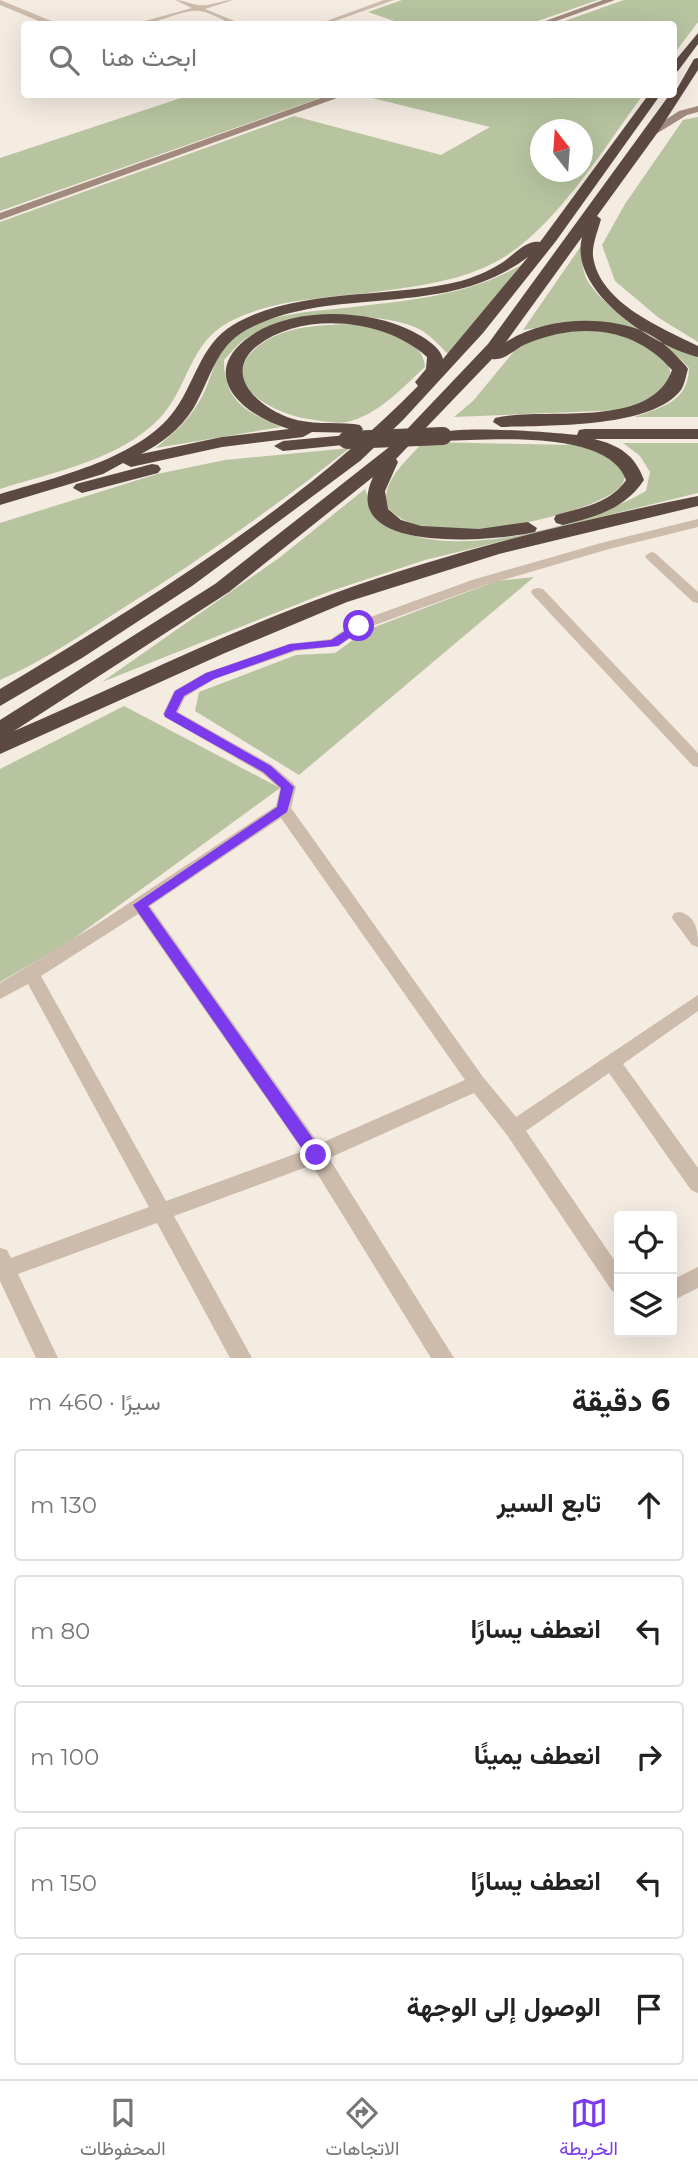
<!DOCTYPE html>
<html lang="ar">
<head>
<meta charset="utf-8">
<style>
	body { margin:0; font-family:Montserrat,Vazirmatn,sans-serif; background:#f6f6f6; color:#222; direction:rtl }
	.controls { position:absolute; right:21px; bottom:21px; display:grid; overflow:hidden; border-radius:7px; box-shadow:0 7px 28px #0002 }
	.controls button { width:63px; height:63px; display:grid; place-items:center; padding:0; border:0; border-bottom:2px solid #e0e0e0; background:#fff; color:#222; font:35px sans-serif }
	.compass { position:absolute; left:530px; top:119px; width:63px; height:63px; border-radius:50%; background:#fff; box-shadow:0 7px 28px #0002; rotate:343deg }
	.stop { position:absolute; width:21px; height:21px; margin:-16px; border:5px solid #7c3aed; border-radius:50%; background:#fff }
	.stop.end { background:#7c3aed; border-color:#fff; box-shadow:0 2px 7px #0008 }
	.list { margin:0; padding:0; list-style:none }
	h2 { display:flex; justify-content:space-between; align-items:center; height:91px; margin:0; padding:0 28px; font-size:30px }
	h2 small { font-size:23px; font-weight:400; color:#767676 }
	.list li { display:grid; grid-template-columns:46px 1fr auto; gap:21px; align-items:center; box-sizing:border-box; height:112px; margin:0 14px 14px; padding:0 14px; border:2px solid #e0e0e0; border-radius:7px }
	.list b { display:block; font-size:26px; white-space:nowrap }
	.list em { font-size:23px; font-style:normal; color:#767676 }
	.icon { flex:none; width:38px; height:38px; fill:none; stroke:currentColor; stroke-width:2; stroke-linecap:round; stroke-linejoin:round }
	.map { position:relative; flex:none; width:698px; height:1358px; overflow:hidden; direction:ltr }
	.search { position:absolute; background:#fff; box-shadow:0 7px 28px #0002; left:21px; right:21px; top:21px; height:77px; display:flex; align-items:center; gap:18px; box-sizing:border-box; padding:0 24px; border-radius:7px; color:#767676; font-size:26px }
	.sheet { height:721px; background:#fff }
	nav { display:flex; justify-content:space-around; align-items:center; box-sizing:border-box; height:98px; border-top:2px solid #e0e0e0; background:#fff; font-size:19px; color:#767676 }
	nav a { display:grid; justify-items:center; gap:4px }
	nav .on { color:#7c3aed }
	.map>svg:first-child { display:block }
	.green { fill:#b8c4a0; fill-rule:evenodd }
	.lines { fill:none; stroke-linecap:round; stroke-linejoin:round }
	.street { fill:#cdbbac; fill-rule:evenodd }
	.secondary { fill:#a18a7d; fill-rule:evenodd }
	.highway { fill:#5c4a42; fill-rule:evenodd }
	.highway-bridge { stroke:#5c4a42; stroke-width:18 }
	.route { fill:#7c3aed }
</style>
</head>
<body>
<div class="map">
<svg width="698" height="1358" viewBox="0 0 698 1358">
	<rect width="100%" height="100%" fill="#f4ebe1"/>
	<!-- green -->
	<g class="green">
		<path d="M402,0H598L529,24H403L368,12Z"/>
		<path d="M624,0H698V22L674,54V24H556Z"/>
		<path d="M190,95H328L0,211V158Z"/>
		<path d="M368,95H643C602,150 548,242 483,268C448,283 411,287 374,292C327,298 272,299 229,322C189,343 188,389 159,419C119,460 53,472 0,489V222L294,116L441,155L490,127L364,96ZM540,130H582V172H540Z"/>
		<path d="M698,117V342L659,318L615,281L602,245L625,204L683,120Z"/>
		<path d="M581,246C582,258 582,273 589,283C613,318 662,338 698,357V417H634C662,407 688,402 689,368C645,318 584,318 523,330Z"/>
		<path d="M521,265L449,355C440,346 432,337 421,330C379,308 288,315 247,338C238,343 231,353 224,360C224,402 247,412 281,427L156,448C172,434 188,421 199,402C215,375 213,348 242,331C270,315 304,312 335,309C400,301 464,298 521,265Z"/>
		<path d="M354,324C378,328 424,337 425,367C402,388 378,415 347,422C336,424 321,421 309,419C274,415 210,381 261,344C287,325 323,325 354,324Z"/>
		<path d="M574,331C592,331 616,329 633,337C692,364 675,394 622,410L454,417L473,401L520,344L529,339Z"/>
		<path d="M426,442L574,445L603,450L626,474C624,480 623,485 619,488C592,513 487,534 450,531C426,529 403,525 387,507C381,481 405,463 421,444Z"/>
		<path d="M623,443H698V493L425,560L328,592L102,682L279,558L365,489C369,500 373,514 383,521C442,567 588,525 646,491L650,472L640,456Z"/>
		<path d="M350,448C276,506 200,560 120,610C81,635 42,662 0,680V523L157,474L225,460Z"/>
		<path d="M534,577L299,775L195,711L199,692L296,655L335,653L367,630L496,581Z"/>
		<path d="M124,706L280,788L69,942L0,982V769Z"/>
	</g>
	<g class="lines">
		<!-- street -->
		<g class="street">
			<path d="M0,0L54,22L55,24H46L0,5Z"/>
			<path d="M175,0C184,0 189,4 198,5C208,7 222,0 233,0L205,9L242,24C226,25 214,13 200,11C183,8 155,26 134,24L192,8Z"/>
			<path d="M384,0H394L327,24H318Z"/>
			<path d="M698,519V527L609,549L482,586L364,629L339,646L296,651L215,679L185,697L178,712L272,765L293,783L296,787L291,808L483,1077L516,1117L698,995V1011L623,1064L698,1168V1193L691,1190L609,1073L526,1131L619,1267V1294L612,1291L507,1135L474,1093L329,1158L454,1358H431L312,1165L174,1216L252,1358H230L157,1223L18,1274L58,1358H36L0,1281V1248L7,1250L11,1258L149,1207L28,984L0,999V983L96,925L276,806L280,789L262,773L165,717L163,714L174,691L205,673L289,644L331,639L354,623L472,580L601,543ZM281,818L465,1080L319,1144L150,906ZM138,914L303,1151L166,1201L41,976Z"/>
			<path d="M651,552L655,553L698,592V603L693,602L647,559L645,556Z"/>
			<path d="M538,588L543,589L698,753V767L693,766L533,595L531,592L533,589Z"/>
			<path d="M680,912C697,917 698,932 698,947L692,945L672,918L674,913Z"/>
			<path d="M698,1267V1288L672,1301V1280Z"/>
		</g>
		<!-- secondary -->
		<g class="secondary">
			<path d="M603,0H615L548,24H537Z"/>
			<path d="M332,94H348L0,220V213Z"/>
			<path d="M698,106V112L687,115L656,134L647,132L679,111Z"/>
		</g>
		<!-- highway -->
		<g class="highway">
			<path d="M698,33V44L678,71L674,72V62Z"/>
			<path d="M698,58V70L658,132L597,216L601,219C598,231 592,244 593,256C599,303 662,328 698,346V357C653,346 568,291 582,237L506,342C545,317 607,314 649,334C664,342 674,353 686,366L688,369C686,375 685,384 681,390C651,429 546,425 501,427L493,422L495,418C544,406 651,431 672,370C634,326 578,322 526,344C514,349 505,361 492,359L396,459L398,462L385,491L388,509L401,520L421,526L479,529L528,522L537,528L535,532C496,541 336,556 373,477L229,592L14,731C121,685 226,632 335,593C453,551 575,521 698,496V506L499,554L347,602L225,653L0,754V720L215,584L393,444L488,344L670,94H674L694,59Z"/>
			<path d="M649,94H661L556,241L483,333L403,420L360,461L192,586L82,658L0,706V689C147,601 297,509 418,386L415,382L426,369L427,357C386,319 303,310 257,346C221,375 260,408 290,418C310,425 333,422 354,424L360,425L363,429L360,433L312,432L303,437L222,447L131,467L123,463L103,474L0,505V494C53,478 134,460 171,415C195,386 199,345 233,325C297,287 390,299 461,281C474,277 489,271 500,264C512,257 526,239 540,242ZM528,257L443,359C440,346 423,337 412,331C366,308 287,306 245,340C197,379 249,418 289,429L222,437L141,454C162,443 180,429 193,409C210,381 215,347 246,330C333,283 443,321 528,257Z"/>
			<path d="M585,429H698V439H594C619,445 635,455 644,480C625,509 595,517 563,525L556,523L554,519L556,515C581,508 611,503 626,480C608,429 489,440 443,441L434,436C446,423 555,433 577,435L579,430Z"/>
			<path d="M347,435L353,436L356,440L353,444L283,451L274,446L283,441Z"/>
			<path d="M152,464L158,465L161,469L158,473L82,493L73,488L76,484Z"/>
		</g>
		<!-- highway-bridge -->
		<path class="highway-bridge" d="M347,440L443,436"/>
	</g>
	<!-- route -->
	<path class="route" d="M359,622L364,626L363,628L338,646L295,650L214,679L184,696L176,712L271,766L294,787L287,812L148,906L321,1150L324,1155L316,1162L310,1160L133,905L277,807L281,788L263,772L165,717L164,714L175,691L206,673L290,644L331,640Z"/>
</svg>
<div class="controls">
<button><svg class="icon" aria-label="locate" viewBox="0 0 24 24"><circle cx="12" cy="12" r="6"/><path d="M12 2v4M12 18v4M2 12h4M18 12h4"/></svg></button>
<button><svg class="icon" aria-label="layers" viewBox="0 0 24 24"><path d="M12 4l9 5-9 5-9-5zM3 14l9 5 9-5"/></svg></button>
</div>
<svg class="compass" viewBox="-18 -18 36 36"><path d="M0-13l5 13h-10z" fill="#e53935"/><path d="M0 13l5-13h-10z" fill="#767676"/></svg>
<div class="stop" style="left:359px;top:626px"></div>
<div class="stop end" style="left:316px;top:1155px"></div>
<div class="search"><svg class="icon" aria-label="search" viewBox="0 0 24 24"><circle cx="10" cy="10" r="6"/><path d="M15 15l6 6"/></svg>ابحث هنا</div>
</div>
<section class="sheet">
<h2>6 دقيقة<small>سيرًا · 460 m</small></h2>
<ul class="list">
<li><svg class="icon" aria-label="ahead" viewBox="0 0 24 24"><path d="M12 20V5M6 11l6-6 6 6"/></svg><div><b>تابع السير</b></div><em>130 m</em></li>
<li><svg class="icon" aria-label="left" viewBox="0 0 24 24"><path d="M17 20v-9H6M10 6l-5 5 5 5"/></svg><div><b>انعطف يسارًا</b></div><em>80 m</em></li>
<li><svg class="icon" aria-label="right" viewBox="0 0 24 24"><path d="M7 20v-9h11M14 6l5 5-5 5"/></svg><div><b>انعطف يمينًا</b></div><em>100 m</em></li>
<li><svg class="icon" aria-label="left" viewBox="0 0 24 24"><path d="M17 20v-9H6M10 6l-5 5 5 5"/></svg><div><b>انعطف يسارًا</b></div><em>150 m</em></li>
<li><svg class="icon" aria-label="arrive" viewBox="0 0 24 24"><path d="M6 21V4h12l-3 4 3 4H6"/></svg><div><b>الوصول إلى الوجهة</b></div></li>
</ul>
</section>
<nav>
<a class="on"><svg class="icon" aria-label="map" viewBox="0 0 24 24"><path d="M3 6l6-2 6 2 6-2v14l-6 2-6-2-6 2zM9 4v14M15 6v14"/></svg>الخريطة</a>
<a><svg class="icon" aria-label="directions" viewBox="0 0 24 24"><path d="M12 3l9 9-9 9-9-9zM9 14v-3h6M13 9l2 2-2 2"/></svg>الاتجاهات</a>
<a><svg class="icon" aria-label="saved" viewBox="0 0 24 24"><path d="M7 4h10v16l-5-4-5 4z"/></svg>المحفوظات</a>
</nav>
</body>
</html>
